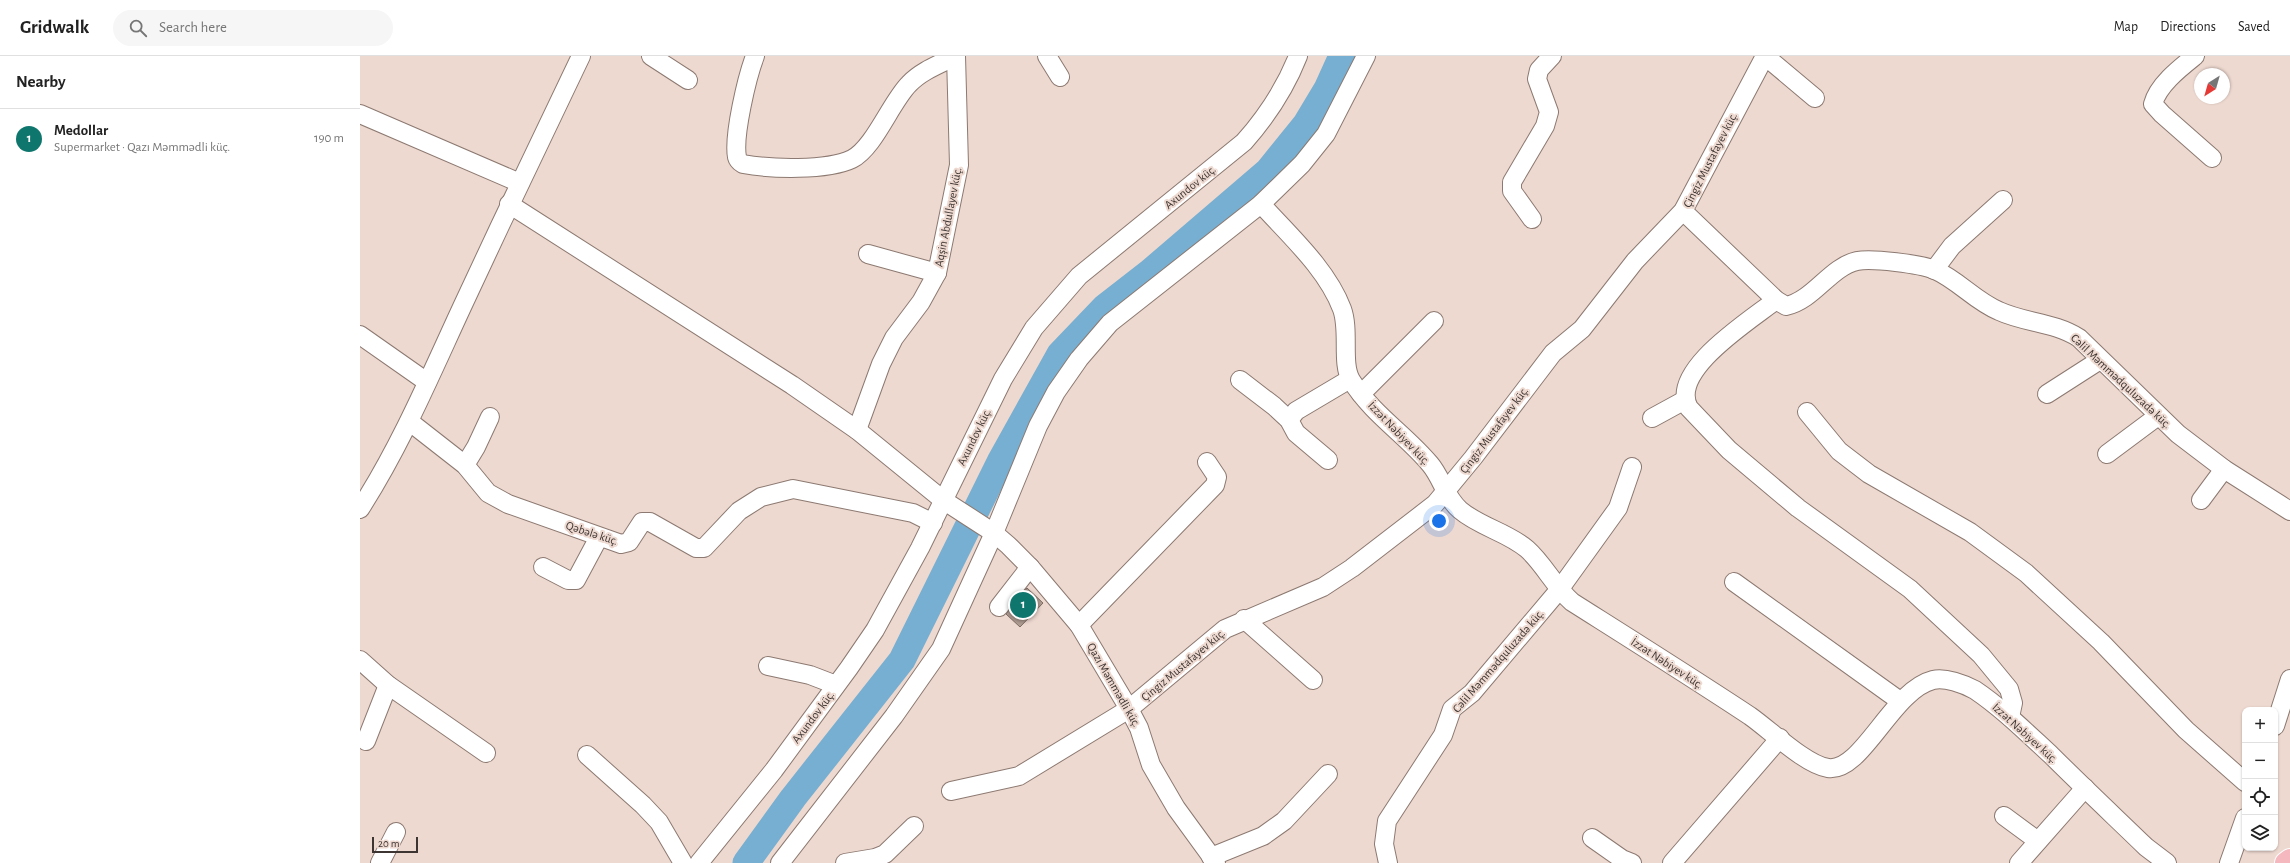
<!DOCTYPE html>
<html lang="en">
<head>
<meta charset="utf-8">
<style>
	body { margin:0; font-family:"Alegreya Sans",sans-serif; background:#f6f6f6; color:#222 }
	.controls { position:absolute; right:12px; bottom:12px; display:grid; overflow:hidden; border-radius:8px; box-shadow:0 1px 3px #0004 }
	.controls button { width:36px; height:36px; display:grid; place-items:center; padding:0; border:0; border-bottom:1px solid #e0e0e0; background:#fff; color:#222; font:20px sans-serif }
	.compass { position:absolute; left:1834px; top:12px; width:36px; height:36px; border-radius:50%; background:#fff; box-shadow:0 1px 3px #0004; rotate:217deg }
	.scale { position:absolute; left:12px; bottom:10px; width:46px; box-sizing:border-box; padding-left:4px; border:2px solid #3d3532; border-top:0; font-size:11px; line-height:14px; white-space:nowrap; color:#3d3532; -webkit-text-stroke:3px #eed9d0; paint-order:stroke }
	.you { position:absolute; left:1079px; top:465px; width:14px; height:14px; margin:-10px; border:3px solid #fff; border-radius:50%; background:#1a73e8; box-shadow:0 0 0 6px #1a73e833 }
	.badge { display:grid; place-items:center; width:26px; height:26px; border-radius:50%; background:#0f766e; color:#fff; font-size:13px; font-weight:700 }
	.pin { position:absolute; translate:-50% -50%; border:2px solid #fff; box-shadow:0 1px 4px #0006 }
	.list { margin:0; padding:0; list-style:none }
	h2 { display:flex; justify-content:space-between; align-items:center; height:52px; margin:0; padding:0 16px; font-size:17px }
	h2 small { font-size:13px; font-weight:400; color:#767676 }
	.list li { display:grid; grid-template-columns:26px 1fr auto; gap:12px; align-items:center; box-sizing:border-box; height:60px; padding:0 16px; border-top:1px solid #e0e0e0 }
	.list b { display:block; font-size:15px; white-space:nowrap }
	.list p { margin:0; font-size:13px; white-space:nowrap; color:#767676 }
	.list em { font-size:13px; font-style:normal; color:#767676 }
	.icon { flex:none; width:22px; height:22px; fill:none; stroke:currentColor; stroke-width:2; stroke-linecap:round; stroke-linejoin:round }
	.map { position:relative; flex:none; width:1930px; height:807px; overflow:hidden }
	header { display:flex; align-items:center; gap:24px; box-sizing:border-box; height:56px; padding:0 20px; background:#fff; border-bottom:1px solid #e0e0e0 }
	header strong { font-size:19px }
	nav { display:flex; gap:22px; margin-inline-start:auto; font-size:14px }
	.search { width:280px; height:36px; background:#f6f6f6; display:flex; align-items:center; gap:10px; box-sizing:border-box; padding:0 14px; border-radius:22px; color:#767676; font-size:15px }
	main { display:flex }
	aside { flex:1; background:#fff }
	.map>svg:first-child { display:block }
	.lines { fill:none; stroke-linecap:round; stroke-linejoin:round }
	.river { stroke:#76afd1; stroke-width:27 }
	.building { fill:#b09d93; stroke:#7f6d64 }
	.minor-casing { stroke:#8c7971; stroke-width:20 }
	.major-casing { stroke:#fff; stroke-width:24 }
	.minor { stroke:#fff; stroke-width:18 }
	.major { stroke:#f4b8be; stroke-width:22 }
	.labels { text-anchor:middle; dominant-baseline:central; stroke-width:4; stroke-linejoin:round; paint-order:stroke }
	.street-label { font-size:12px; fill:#3d3532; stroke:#eed9d0 }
</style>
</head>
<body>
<header>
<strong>Gridwalk</strong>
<div class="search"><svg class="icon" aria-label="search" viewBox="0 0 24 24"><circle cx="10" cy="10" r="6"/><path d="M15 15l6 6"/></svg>Search here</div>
<nav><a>Map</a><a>Directions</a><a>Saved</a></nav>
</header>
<main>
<aside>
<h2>Nearby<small></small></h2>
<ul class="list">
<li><span class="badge">1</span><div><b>Medollar</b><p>Supermarket · Qazı Məmmədli küç.</p></div><em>190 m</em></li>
</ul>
</aside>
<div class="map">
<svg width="1930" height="807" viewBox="0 0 1930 807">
	<rect width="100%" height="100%" fill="#eed9d0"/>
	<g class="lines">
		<!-- river -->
		<path class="river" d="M386,807L433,742L542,604L641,404L700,298L744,252L789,217L908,115L946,68L967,33L982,0"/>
	</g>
	<!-- building -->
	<path class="building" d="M667,532L683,547L660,571L646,558Z"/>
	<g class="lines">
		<defs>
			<g id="minor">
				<path d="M291,0L328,24"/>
				<path d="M395,0C387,21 373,80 377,101C378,105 380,106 383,108C410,113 467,115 492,103C514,92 531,46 549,28C561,15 580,8 596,0"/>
				<path d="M687,0L700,21"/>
				<path d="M1405,0L1455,42"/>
				<path d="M1835,0C1820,12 1798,29 1793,48L1802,58L1852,102"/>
				<path d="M0,58L160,127"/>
				<path d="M149,148L432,329L497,374L583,444L634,477L648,489L670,511L719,569L769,653L779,672L791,709L816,752L856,807"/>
				<path d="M901,148C929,179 967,213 982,253C990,275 981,307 991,324C1012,358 1046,379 1070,408C1082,422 1085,441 1100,454C1120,471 1147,476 1167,493C1184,508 1194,530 1212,546C1272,584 1331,621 1390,660C1410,674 1446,709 1468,712C1502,717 1532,634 1573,624C1585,621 1604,628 1615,634C1643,653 1667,677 1692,700C1723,731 1755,761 1786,791L1807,807"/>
				<path d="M1323,155L1416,244L1426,250C1454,244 1470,211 1497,205C1512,202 1560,208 1575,214C1598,224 1615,245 1639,255C1665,267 1694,266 1719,282L1818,378L1864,413L1930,455"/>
				<path d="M1172,163L1152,135V126L1185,70L1189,56L1177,23L1179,14L1192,0"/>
				<path d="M508,198L577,217"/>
				<path d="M1574,214L1592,190L1643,144"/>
				<path d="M1416,244C1391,264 1308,315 1329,352L1369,394L1438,452L1550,533L1621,599L1649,633L1653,647L1650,661"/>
				<path d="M0,279L67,326"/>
				<path d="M880,324L914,350L929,364L936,377L968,404"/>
				<path d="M1001,338L1074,265"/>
				<path d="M1687,338L1740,304"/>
				<path d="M1447,356L1479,395L1509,418L1610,476L1666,517L1741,586L1826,674L1885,726"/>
				<path d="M1292,362L1325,344"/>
				<path d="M929,364L936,355L990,323"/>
				<path d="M50,366L105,409L128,437L148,448L261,488L269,486L282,466H290L336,492H344L379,455L401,441L433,433L553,457L573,467"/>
				<path d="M497,374L521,308L534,282L561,246L577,217L599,109L596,0"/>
				<path d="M1747,398L1798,360"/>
				<path d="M105,409L116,391L130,361"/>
				<path d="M1841,444L1864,413"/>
				<path d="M0,453C41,389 70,320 102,251C141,167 181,83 221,0"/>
				<path d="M183,511L208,524H216L239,481"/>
				<path d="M1374,526L1540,645"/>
				<path d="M639,551L670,511"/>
				<path d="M884,563L953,624"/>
				<path d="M719,569L855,429L857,421L847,406"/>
				<path d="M0,604L28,629L126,697"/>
				<path d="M408,610L450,619L476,629"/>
				<path d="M1915,670L1930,623"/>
				<path d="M6,685L28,629"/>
				<path d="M227,699L283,749L299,766L323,807"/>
				<path d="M591,735L659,720L769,653L865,573L963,531L992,512L1075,448L1113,402L1193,297L1222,273L1275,205L1323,155L1405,0"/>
				<path d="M1644,760L1678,785"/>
				<path d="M1232,782L1262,803L1272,807"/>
				<path d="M851,801L903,780L924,765L968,718"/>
				<path d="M20,807L36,776"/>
				<path d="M339,807L414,714L489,612L515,574L560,492L643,323L674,272L719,220L884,86C907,60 925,33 938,0"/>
				<path d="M420,807L534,660L581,593L634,477L678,370L696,336L719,303L750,267L901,148L942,108L966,78L1006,0"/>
				<path d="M485,807L515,802L525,798L554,770"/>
				<path d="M1028,807L1024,788L1027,765L1083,679L1092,653L1112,637L1199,534L1258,452L1272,411"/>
				<path d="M1312,807L1420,682"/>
				<path d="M1659,807L1725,732"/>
				<path d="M1869,807L1885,762"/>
			</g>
			<path id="major" d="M1926,807L1930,804"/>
		</defs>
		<!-- minor casing -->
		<use href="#minor" class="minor-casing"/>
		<!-- major casing -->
		<use href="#major" class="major-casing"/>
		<!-- minor -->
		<use href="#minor" class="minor"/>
		<!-- major -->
		<use href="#major" class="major"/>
	</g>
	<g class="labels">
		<!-- street labels -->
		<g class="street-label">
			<text transform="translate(1350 104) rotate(-63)">Çingiz Mustafayev küç.</text>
			<text transform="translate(830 131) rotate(-39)">Axundov küç.</text>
			<text transform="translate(588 161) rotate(-79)">Aqşin Abdullayev küç.</text>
			<text transform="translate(1761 325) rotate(43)">Cəlil Məmmədquluzadə küç.</text>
			<text transform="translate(1134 374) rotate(-53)">Çingiz Mustafayev küç.</text>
			<text transform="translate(1039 377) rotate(46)">İzzət Nəbiyev küç.</text>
			<text transform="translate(614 381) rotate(-64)">Axundov küç.</text>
			<text transform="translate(232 477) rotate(18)">Qəbələ küç.</text>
			<text transform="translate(1138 605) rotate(-49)">Cəlil Məmmədquluzadə küç.</text>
			<text transform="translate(1307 607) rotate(33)">İzzət Nəbiyev küç.</text>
			<text transform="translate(823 609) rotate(-40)">Çingiz Mustafayev küç.</text>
			<text transform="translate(754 629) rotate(60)">Qazı Məmmədli küç.</text>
			<text transform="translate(453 661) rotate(-53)">Axundov küç.</text>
			<text transform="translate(1665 677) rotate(42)">İzzət Nəbiyev küç.</text>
		</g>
	</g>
</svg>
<div class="controls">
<button>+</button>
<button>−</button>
<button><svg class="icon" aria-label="locate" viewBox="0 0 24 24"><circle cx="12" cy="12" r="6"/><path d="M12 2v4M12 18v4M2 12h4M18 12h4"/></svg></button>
<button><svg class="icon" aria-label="layers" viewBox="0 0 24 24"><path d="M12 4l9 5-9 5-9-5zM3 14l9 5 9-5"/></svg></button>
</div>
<svg class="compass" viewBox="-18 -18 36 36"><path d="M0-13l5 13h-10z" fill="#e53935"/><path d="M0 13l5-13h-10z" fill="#767676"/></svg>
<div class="scale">20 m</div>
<div class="you"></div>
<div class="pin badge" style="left:663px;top:549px">1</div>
</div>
</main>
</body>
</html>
